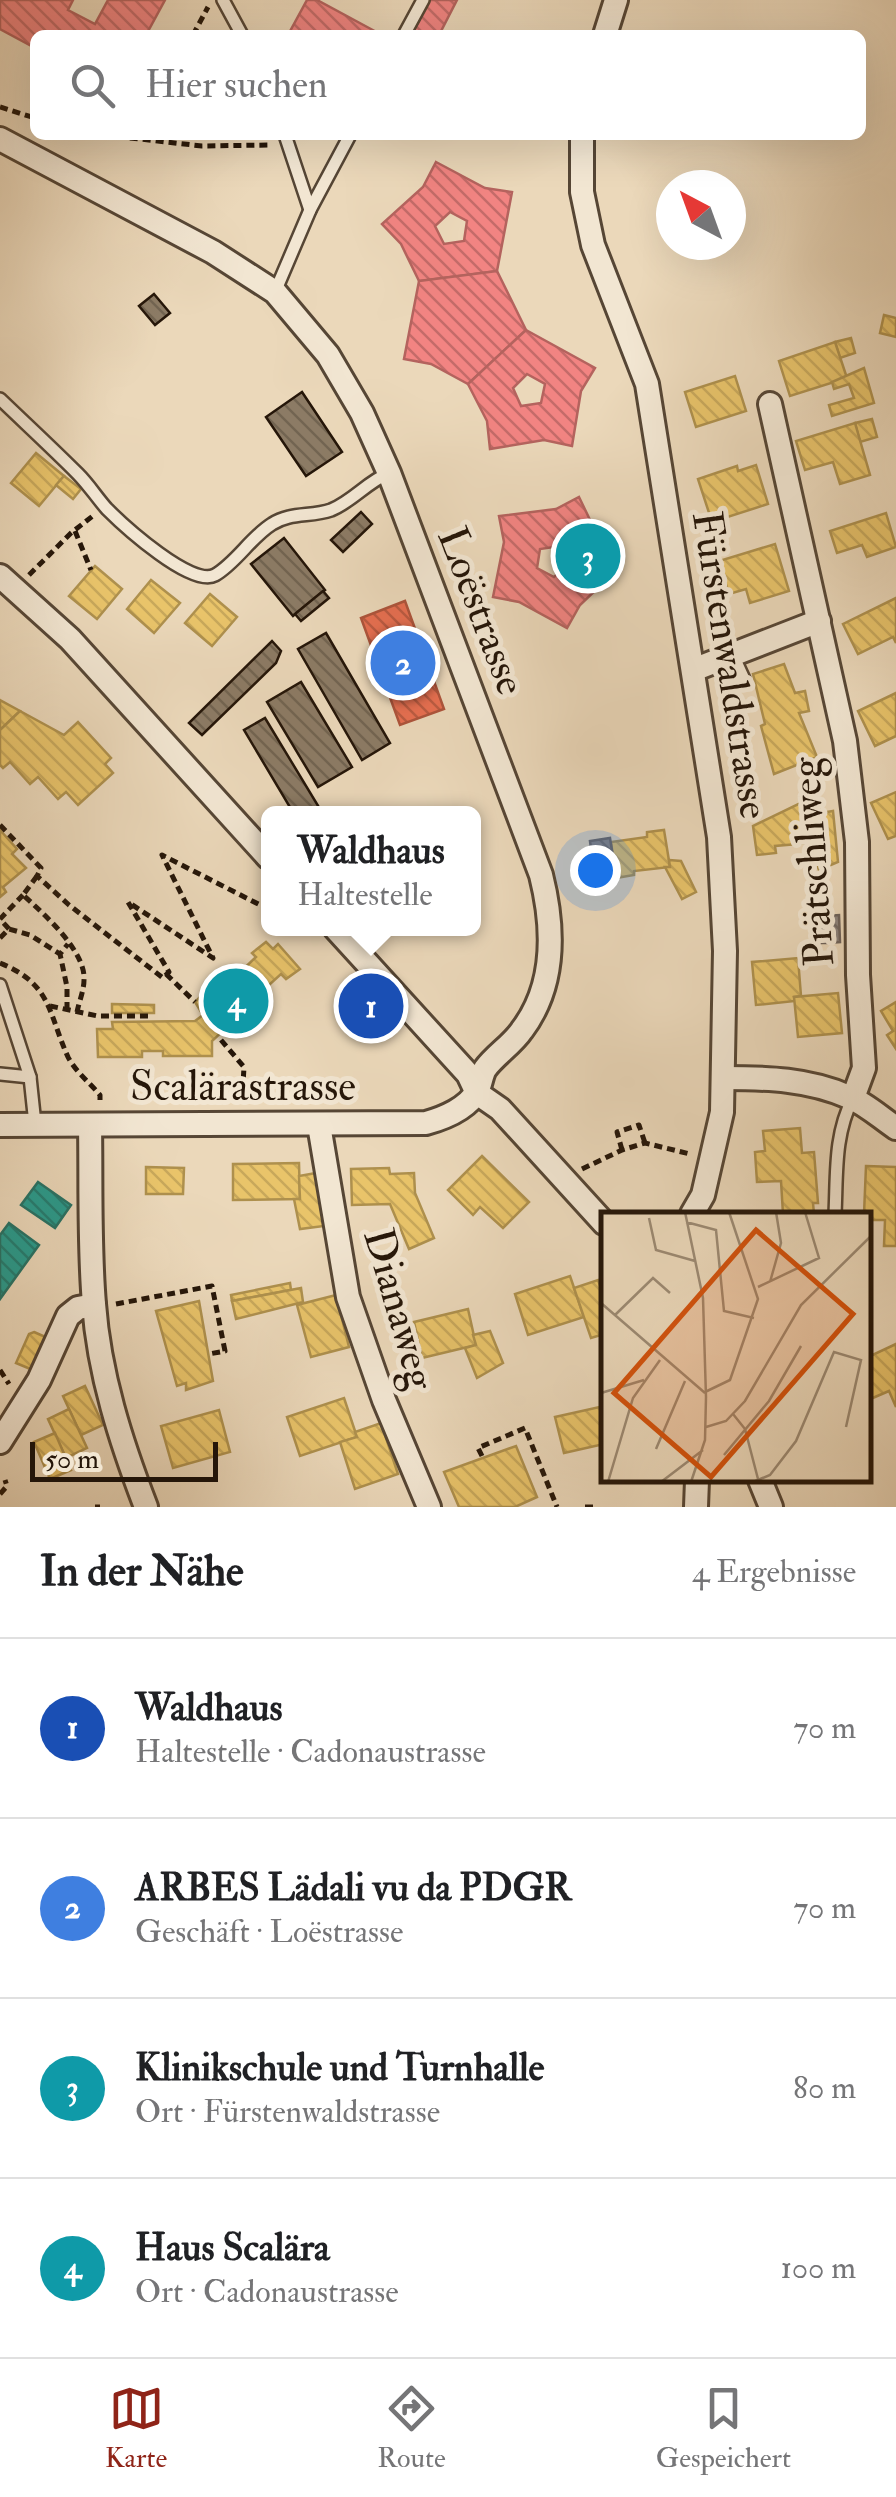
<!DOCTYPE html>
<html lang="de">
<head>
<meta charset="utf-8">
<style>
	body { margin:0; font-family:"IM FELL Double Pica",serif; background:#f6f6f6; color:#202124 }
	.compass { position:absolute; left:656px; top:170px; width:90px; height:90px; border-radius:50%; background:#fff; box-shadow:0 10px 40px #0002; rotate:319deg }
	.scale { position:absolute; left:30px; bottom:25px; width:188px; box-sizing:border-box; padding-left:10px; border:5px solid #251609; border-top:0; font-size:28px; line-height:35px; white-space:nowrap; color:#251609; -webkit-text-stroke:8px #f2e6d2; paint-order:stroke }
	.you { position:absolute; left:595px; top:870px; width:35px; height:35px; margin:-25px; border:8px solid #fff; border-radius:50%; background:#1a73e8; box-shadow:0 0 0 15px #1a73e833 }
	.badge { display:grid; place-items:center; width:65px; height:65px; border-radius:50%; background:#8f2418; color:#fff; font-size:32px; font-weight:700 }
	.pin { position:absolute; translate:-50% -50%; border:5px solid #fff; box-shadow:0 2px 10px #0006 }
	.popup { position:absolute; left:261px; top:806px; width:220px; height:130px; box-sizing:border-box; display:grid; place-content:center; border-radius:15px; background:#fff; filter:drop-shadow(0 2px 8px #0005); font-size:32px; white-space:nowrap; color:#757577 }
	.popup b { font-size:38px; color:#202124 }
	.popup::after { content:''; position:absolute; left:50%; top:100%; margin-left:-20px; border:20px solid transparent; border-top-color:#fff }
	.list { margin:0; padding:0; list-style:none }
	h2 { display:flex; justify-content:space-between; align-items:center; height:130px; margin:0; padding:0 40px; font-size:42px }
	h2 small { font-size:32px; font-weight:400; color:#757577 }
	.list li { display:grid; grid-template-columns:65px 1fr auto; gap:30px; align-items:center; box-sizing:border-box; height:180px; padding:0 40px; border-top:2px solid #e0e0e0 }
	.list b { display:block; font-size:38px; white-space:nowrap }
	.list p { margin:0; font-size:32px; white-space:nowrap; color:#757577 }
	.list em { font-size:32px; font-style:normal; color:#757577 }
	.icon { flex:none; width:55px; height:55px; fill:none; stroke:currentColor; stroke-width:2; stroke-linecap:round; stroke-linejoin:round }
	.map { position:relative; flex:none; width:896px; height:1507px; overflow:hidden }
	.search { position:absolute; background:#fff; box-shadow:0 10px 40px #0002; left:30px; right:30px; top:30px; height:110px; display:flex; align-items:center; gap:25px; box-sizing:border-box; padding:0 35px; border-radius:15px; color:#757577; font-size:38px }
	.sheet { height:850px; background:#fff }
	nav { display:flex; justify-content:space-around; align-items:center; box-sizing:border-box; height:140px; border-top:2px solid #e0e0e0; background:#fff; font-size:28px; color:#757577 }
	nav a { display:grid; justify-items:center; gap:5px }
	nav .on { color:#8f2418 }
	.map>svg:first-child { display:block }
	.homes { fill:url(#homes-back-hatch); stroke:#ae904d; stroke-width:2.5 }
	.shops { fill:url(#shops-back-hatch); stroke:#ad543b; stroke-width:2.5 }
	.schools { fill:url(#schools-back-hatch); stroke:#287467; stroke-width:2.5 }
	.health { fill:url(#health-back-hatch); stroke:#b4635e; stroke-width:2.5; fill-rule:evenodd }
	.industry { fill:url(#industry-back-hatch); stroke:#6c615a; stroke-width:2.5 }
	.building { fill:url(#building-back-hatch); stroke:#251609; stroke-width:2.5 }
	.lines { fill:none; stroke-linecap:round; stroke-linejoin:round }
	.lane-casing { stroke:#564635; stroke-width:16 }
	.street-casing { stroke:#564635; stroke-width:28 }
	.path { stroke:#251609; stroke-width:5; stroke-dasharray:8 5; stroke-linecap:butt }
	.lane { stroke:#f2e6d2; stroke-width:11 }
	.street { stroke:#f2e6d2; stroke-width:22 }
	.labels { text-anchor:middle; dominant-baseline:central; stroke-width:10; stroke-linejoin:round; paint-order:stroke }
	.street-label { font-size:42px; fill:#251609; stroke:#f2e6d2 }
	.inset-road { fill:none; stroke:#9c8a73; stroke-width:2.5 }
	.view { fill:#d4520c; fill-opacity:0.15; stroke:#d4520c; stroke-width:5 }
	.inset-edge { fill:none; stroke:#251609; stroke-width:5 }
</style>
</head>
<body>
<div class="map">
<svg width="896" height="1507" viewBox="0 0 896 1507">
	<defs>
		<pattern id="homes-back-hatch" width="6" height="6" patternUnits="userSpaceOnUse" patternTransform="scale(2.5)"><rect width="6" height="6" fill="#e9c46a"/><path d="M-1 5l2 2M0 0l6 6M5-1l2 2" fill="none" stroke="#c8a85b"/></pattern>
		<pattern id="shops-back-hatch" width="6" height="6" patternUnits="userSpaceOnUse" patternTransform="scale(2.5)"><rect width="6" height="6" fill="#e76f51"/><path d="M-1 5l2 2M0 0l6 6M5-1l2 2" fill="none" stroke="#bb5a41"/></pattern>
		<pattern id="schools-back-hatch" width="6" height="6" patternUnits="userSpaceOnUse" patternTransform="scale(2.5)"><rect width="6" height="6" fill="#2a9d8f"/><path d="M-1 5l2 2M0 0l6 6M5-1l2 2" fill="none" stroke="#247f73"/></pattern>
		<pattern id="health-back-hatch" width="6" height="6" patternUnits="userSpaceOnUse" patternTransform="scale(2.5)"><rect width="6" height="6" fill="#f28482"/><path d="M-1 5l2 2M0 0l6 6M5-1l2 2" fill="none" stroke="#c46b69"/></pattern>
		<pattern id="industry-back-hatch" width="6" height="6" patternUnits="userSpaceOnUse" patternTransform="scale(2.5)"><rect width="6" height="6" fill="#8a817c"/><path d="M-1 5l2 2M0 0l6 6M5-1l2 2" fill="none" stroke="#716964"/></pattern>
		<pattern id="building-back-hatch" width="6" height="6" patternUnits="userSpaceOnUse" patternTransform="scale(2.5)"><rect width="6" height="6" fill="#8c7b65"/><path d="M-1 5l2 2M0 0l6 6M5-1l2 2" fill="none" stroke="#726451"/></pattern>
	</defs>
	<rect width="100%" height="100%" fill="#ebd8ba"/>
	<filter id="stains"><feTurbulence type="fractalNoise" baseFrequency=".002" numOctaves="4"/><feColorMatrix values="0 0 0 0 .2 0 0 0 0 .09 0 0 0 0 .02 0 0 0 .5 -.17"/></filter>
	<radialGradient id="worn" r=".72"><stop offset=".6" stop-color="#630" stop-opacity="0"/><stop offset="1" stop-color="#630" stop-opacity=".3"/></radialGradient>
	<!-- homes -->
	<g class="homes">
		<path d="M884,315L896,318V337L880,333Z"/>
		<path d="M851,338L855,353L840,358L835,342Z"/>
		<path d="M835,342L847,378L790,396L779,361Z"/>
		<path d="M864,368L874,403L832,416L829,405L854,398L849,384L834,389L832,382Z"/>
		<path d="M735,376L746,411L696,427L685,392Z"/>
		<path d="M872,419L877,437L860,442L855,423Z"/>
		<path d="M855,423L870,475L840,484L833,462L805,470L796,441Z"/>
		<path d="M36,453L64,476L39,506L11,483Z"/>
		<path d="M756,465L768,504L712,522L698,479L737,466L738,471Z"/>
		<path d="M64,476L81,489L73,499L56,485Z"/>
		<path d="M886,513L896,547L867,557L862,545L837,553L830,531Z"/>
		<path d="M775,544L789,591L750,603L746,589L729,594L719,561Z"/>
		<path d="M95,566L122,589L97,619L69,596Z"/>
		<path d="M151,580L180,603L154,633L127,609Z"/>
		<path d="M210,594L237,617L212,646L185,623Z"/>
		<path d="M896,598V643L893,637L858,654L843,624Z"/>
		<path d="M784,664L795,693L805,691L809,711L799,713L817,757L774,774L761,726L765,724L753,674Z"/>
		<path d="M896,693V736L875,746L858,711Z"/>
		<path d="M0,700L20,711L0,730Z"/>
		<path d="M20,711L64,735L78,722L111,758L105,764L113,773L78,805L66,792L58,799L38,777L30,784L10,762L3,768L0,765V730Z"/>
		<path d="M896,792V836L888,839L871,803Z"/>
		<path d="M815,796L821,813L833,811L838,862L819,870L810,843L775,846L776,853L757,855L753,826Z"/>
		<path d="M0,830L17,849L12,854L26,868L3,887L6,892L0,897Z"/>
		<path d="M664,830L670,867L634,871V875L616,878L611,842L647,837V832Z"/>
		<path d="M669,860L681,861L696,892L682,899L665,867H670Z"/>
		<path d="M266,942L273,949L278,944L300,969L286,979L281,974L259,994L264,999L231,1030L228,1026L212,1041V1056H163V1051H142V1057H98L97,1029H113L112,1022L195,1021L203,1015L195,1002L200,997L207,1004L256,957L252,953Z"/>
		<path d="M798,958L801,996L794,997L795,1001L756,1005L752,962Z"/>
		<path d="M838,993L842,1033L798,1037L794,997Z"/>
		<path d="M896,1002V1049L887,1035L893,1031L881,1011Z"/>
		<path d="M112,1004L154,1005V1013H112Z"/>
		<path d="M800,1128L802,1153L814,1152L818,1203H813L814,1214H783L781,1181L757,1182L755,1152L765,1151L763,1131Z"/>
		<path d="M482,1156L529,1202L503,1228L480,1207L473,1215L448,1190Z"/>
		<path d="M299,1163L300,1199L233,1200V1164Z"/>
		<path d="M866,1166L896,1167V1246H884L885,1220H868V1214H864Z"/>
		<path d="M146,1167L184,1168L183,1194H146Z"/>
		<path d="M389,1168L390,1174L414,1173L415,1193L434,1238L409,1249L390,1204L352,1205L351,1169Z"/>
		<path d="M316,1173L324,1226L300,1229L294,1199H300L299,1176Z"/>
		<path d="M570,1276L584,1317L528,1335L515,1294Z"/>
		<path d="M598,1280L604,1296V1334L591,1338L574,1288Z"/>
		<path d="M290,1283L291,1290L232,1301L231,1295Z"/>
		<path d="M301,1288L303,1302L236,1319L232,1301Z"/>
		<path d="M336,1295L349,1347L311,1357L297,1305Z"/>
		<path d="M199,1301L213,1381L186,1390V1383L177,1386L156,1311Z"/>
		<path d="M468,1309L476,1345L422,1358L414,1322Z"/>
		<path d="M490,1331L503,1363L477,1378L465,1348L476,1345L473,1335Z"/>
		<path d="M34,1332L50,1339L40,1373L16,1363L29,1334Z"/>
		<path d="M896,1344V1407L889,1391L868,1400V1357Z"/>
		<path d="M85,1386L103,1425L81,1435L63,1396Z"/>
		<path d="M344,1398L357,1437L300,1456L287,1417Z"/>
		<path d="M604,1406V1444L564,1453L555,1417Z"/>
		<path d="M69,1409L87,1448L66,1458L48,1419Z"/>
		<path d="M219,1410L230,1452L173,1468L161,1426Z"/>
		<path d="M381,1423L398,1474L355,1489L340,1442L357,1437L355,1432Z"/>
		<path d="M55,1433L71,1470L50,1479L34,1442Z"/>
		<path d="M516,1446L537,1497L515,1507H459L444,1472Z"/>
	</g>
	<!-- shops -->
	<path class="shops" d="M405,601L444,709L400,725L361,618Z"/>
	<!-- schools -->
	<g class="schools">
		<path d="M38,1182L71,1205L55,1228L21,1205Z"/>
		<path d="M9,1223L39,1245L0,1299V1235Z"/>
	</g>
	<!-- health -->
	<g class="health">
		<path d="M0,0H73L68,10L95,24L108,0H165L146,35H35V48L0,29Z"/>
		<path d="M307,0H317L382,35H288Z"/>
		<path d="M429,0H457L439,35H423L414,30Z"/>
		<path d="M436,162L485,188L512,192L497,271L419,281L401,244L382,224L423,187ZM450,212L467,221L464,241L444,244L435,226Z"/>
		<path d="M497,271L526,330L468,384L431,364L404,359L419,281Z"/>
		<path d="M526,330L595,368L581,391L572,446L544,440L490,449L487,421L468,384ZM527,374L545,384L541,403L521,406L513,388Z"/>
		<path d="M579,497L603,547L621,566L580,605L567,628L519,602L493,597L504,542L499,516L556,509ZM560,546L569,564L554,577L537,568L540,549Z"/>
	</g>
	<!-- industry -->
	<g class="industry">
		<path d="M610,838L615,870L594,873L590,841Z"/>
		<path d="M839,915L840,942L829,943L827,916Z"/>
		<path d="M815,916H827L829,943H817Z"/>
	</g>
	<!-- building -->
	<g class="building">
		<path d="M154,294L170,313L155,325L139,306Z"/>
		<path d="M302,392L342,452L306,476L266,417Z"/>
		<path d="M361,512L372,524L343,552L331,540Z"/>
		<path d="M284,538L325,590L293,616L251,564Z"/>
		<path d="M323,591L329,598L301,621L295,614Z"/>
		<path d="M326,633L390,743L362,760L298,649Z"/>
		<path d="M272,641L281,651L276,663L202,735L189,723Z"/>
		<path d="M301,682L352,767L318,787L267,702Z"/>
		<path d="M265,718L323,814H294L244,730Z"/>
	</g>
	<g class="lines">
		<defs>
			<g id="lane">
				<path d="M223,0L242,35"/>
				<path d="M404,35L423,0"/>
				<path d="M285,135L310,210"/>
				<path d="M275,292L310,210L350,135"/>
				<path d="M0,399C26,424 52,448 78,474C89,485 97,498 107,509C124,526 192,588 215,575C236,563 251,537 272,524C290,512 311,517 331,510C353,501 367,482 389,473"/>
				<path d="M733,655L744,679"/>
				<path d="M0,985L30,1077L35,1124"/>
				<path d="M0,1074L30,1077"/>
				<path d="M835,1214C837,1173 834,1135 853,1098"/>
			</g>
			<g id="street">
				<path d="M605,35L616,0"/>
				<path d="M582,135V192L593,245L647,384L719,837L725,951L722,1112L703,1195L692,1214"/>
				<path d="M0,139L213,252L275,292L328,355L362,413L389,473L541,875C554,927 556,985 522,1030C512,1045 495,1055 485,1069C481,1076 481,1085 477,1091C468,1108 444,1118 426,1123L0,1125"/>
				<path d="M770,404L845,741L857,842L858,975L864,1068L853,1098"/>
				<path d="M0,576L70,639L268,857"/>
				<path d="M693,670L819,621"/>
				<path d="M335,928L468,1074L477,1093"/>
				<path d="M723,1078C767,1078 809,1079 849,1097C866,1104 881,1118 896,1128"/>
				<path d="M477,1093L500,1109L604,1223"/>
				<path d="M90,1125C91,1184 89,1245 94,1304C99,1374 121,1442 146,1507"/>
				<path d="M319,1125L348,1297L384,1400L429,1507"/>
				<path d="M0,1442L39,1380L68,1316L78,1308L94,1305"/>
				<path d="M760,1480L771,1507"/>
				<path d="M696,1507L697,1480"/>
			</g>
		</defs>
		<!-- lane casing -->
		<use href="#lane" class="lane-casing"/>
		<!-- street casing -->
		<use href="#street" class="street-casing"/>
		<!-- path -->
		<g class="path">
			<path d="M193,35L208,7"/>
			<path d="M0,107L35,118"/>
			<path d="M104,135L202,146L270,145"/>
			<path d="M75,531L91,570"/>
			<path d="M29,575L71,533L94,515"/>
			<path d="M0,825L41,868L37,876L69,905L163,978L169,972L128,902L213,958L162,855L268,909"/>
			<path d="M37,876L23,895C43,913 86,951 84,980C84,990 79,1002 77,1012"/>
			<path d="M9,929L0,919L23,895"/>
			<path d="M0,938L9,929L30,935L60,954"/>
			<path d="M0,963C52,984 48,1013 68,1057C75,1071 90,1083 100,1095V1100"/>
			<path d="M166,974L195,1002"/>
			<path d="M50,1006L98,1016H152"/>
			<path d="M67,1010V987L60,954L68,944"/>
			<path d="M221,1040L244,1067L242,1101"/>
			<path d="M622,1150L617,1132L639,1125L645,1143"/>
			<path d="M582,1169L622,1150L645,1143L690,1154"/>
			<path d="M116,1304L212,1286L225,1351L209,1354"/>
			<path d="M0,1370L9,1384"/>
			<path d="M482,1456L478,1448L525,1428L557,1507"/>
			<path d="M0,1494L7,1486L5,1480"/>
			<path d="M95,1507H100"/>
			<path d="M585,1507H593"/>
		</g>
		<!-- lane -->
		<use href="#lane" class="lane"/>
		<!-- street -->
		<use href="#street" class="street"/>
	</g>
	<g class="labels">
		<!-- street labels -->
		<g class="street-label">
			<text transform="translate(481 611) rotate(69)">Loëstrasse</text>
			<text transform="translate(730 665) rotate(81)">Fürstenwaldstrasse</text>
			<text transform="translate(813 862) rotate(-94)">Prätschliweg</text>
			<text x="243" y="1087">Scalärastrasse</text>
			<text transform="translate(399 1309) rotate(74)">Dianaweg</text>
		</g>
	</g>
	<!-- overview -->
	<g transform="translate(601 1212)">
		<rect width="270" height="270" fill="#ebd8ba"/>
		<path class="inset-road" d="M84,0L102,86L105,185L104,228L90,270M48,6L55,38L94,49M85,10L115,18L123,99L153,106M169,70L180,31L175,0M157,75L218,46L204,0M0,91L104,181M14,103L52,66L69,81M104,180L129,168L157,87L128,0M0,181L43,168M132,202L144,217L157,267M105,215L125,209L144,189L200,93L270,24M55,237L84,169M123,243L168,189L200,134M7,270L32,186L59,148M60,270L102,238M152,270L169,263L195,229L233,140L260,148L245,215"/>
		<path class="view" d="M155,18L252,102L110,265L13,181Z"/>
		<rect width="270" height="270" class="inset-edge"/>
	</g>
	<rect width="100%" height="100%" filter="url(#stains)"/>
	<rect width="100%" height="100%" fill="url(#worn)"/>
</svg>
<svg class="compass" viewBox="-18 -18 36 36"><path d="M0-13l5 13h-10z" fill="#e53935"/><path d="M0 13l5-13h-10z" fill="#757577"/></svg>
<div class="scale">50 m</div>
<div class="you"></div>
<div class="pin badge" style="left:371px;top:1006px;background:#1a4fb4">1</div>
<div class="popup"><b>Waldhaus</b>Haltestelle</div>
<div class="pin badge" style="left:403px;top:663px;background:#3f7fe0">2</div>
<div class="pin badge" style="left:588px;top:556px;background:#0f9aa8">3</div>
<div class="pin badge" style="left:236px;top:1001px;background:#0f9aa8">4</div>
<div class="search"><svg class="icon" aria-label="search" viewBox="0 0 24 24"><circle cx="10" cy="10" r="6"/><path d="M15 15l6 6"/></svg>Hier suchen</div>
</div>
<section class="sheet">
<h2>In der Nähe<small>4 Ergebnisse</small></h2>
<ul class="list">
<li><span class="badge" style="background:#1a4fb4">1</span><div><b>Waldhaus</b><p>Haltestelle · Cadonaustrasse</p></div><em>70 m</em></li>
<li><span class="badge" style="background:#3f7fe0">2</span><div><b>ARBES Lädali vu da PDGR</b><p>Geschäft · Loëstrasse</p></div><em>70 m</em></li>
<li><span class="badge" style="background:#0f9aa8">3</span><div><b>Klinikschule und Turnhalle</b><p>Ort · Fürstenwaldstrasse</p></div><em>80 m</em></li>
<li><span class="badge" style="background:#0f9aa8">4</span><div><b>Haus Scalära</b><p>Ort · Cadonaustrasse</p></div><em>100 m</em></li>
</ul>
</section>
<nav>
<a class="on"><svg class="icon" aria-label="map" viewBox="0 0 24 24"><path d="M3 6l6-2 6 2 6-2v14l-6 2-6-2-6 2zM9 4v14M15 6v14"/></svg>Karte</a>
<a><svg class="icon" aria-label="directions" viewBox="0 0 24 24"><path d="M12 3l9 9-9 9-9-9zM9 14v-3h6M13 9l2 2-2 2"/></svg>Route</a>
<a><svg class="icon" aria-label="saved" viewBox="0 0 24 24"><path d="M7 4h10v16l-5-4-5 4z"/></svg>Gespeichert</a>
</nav>
</body>
</html>
